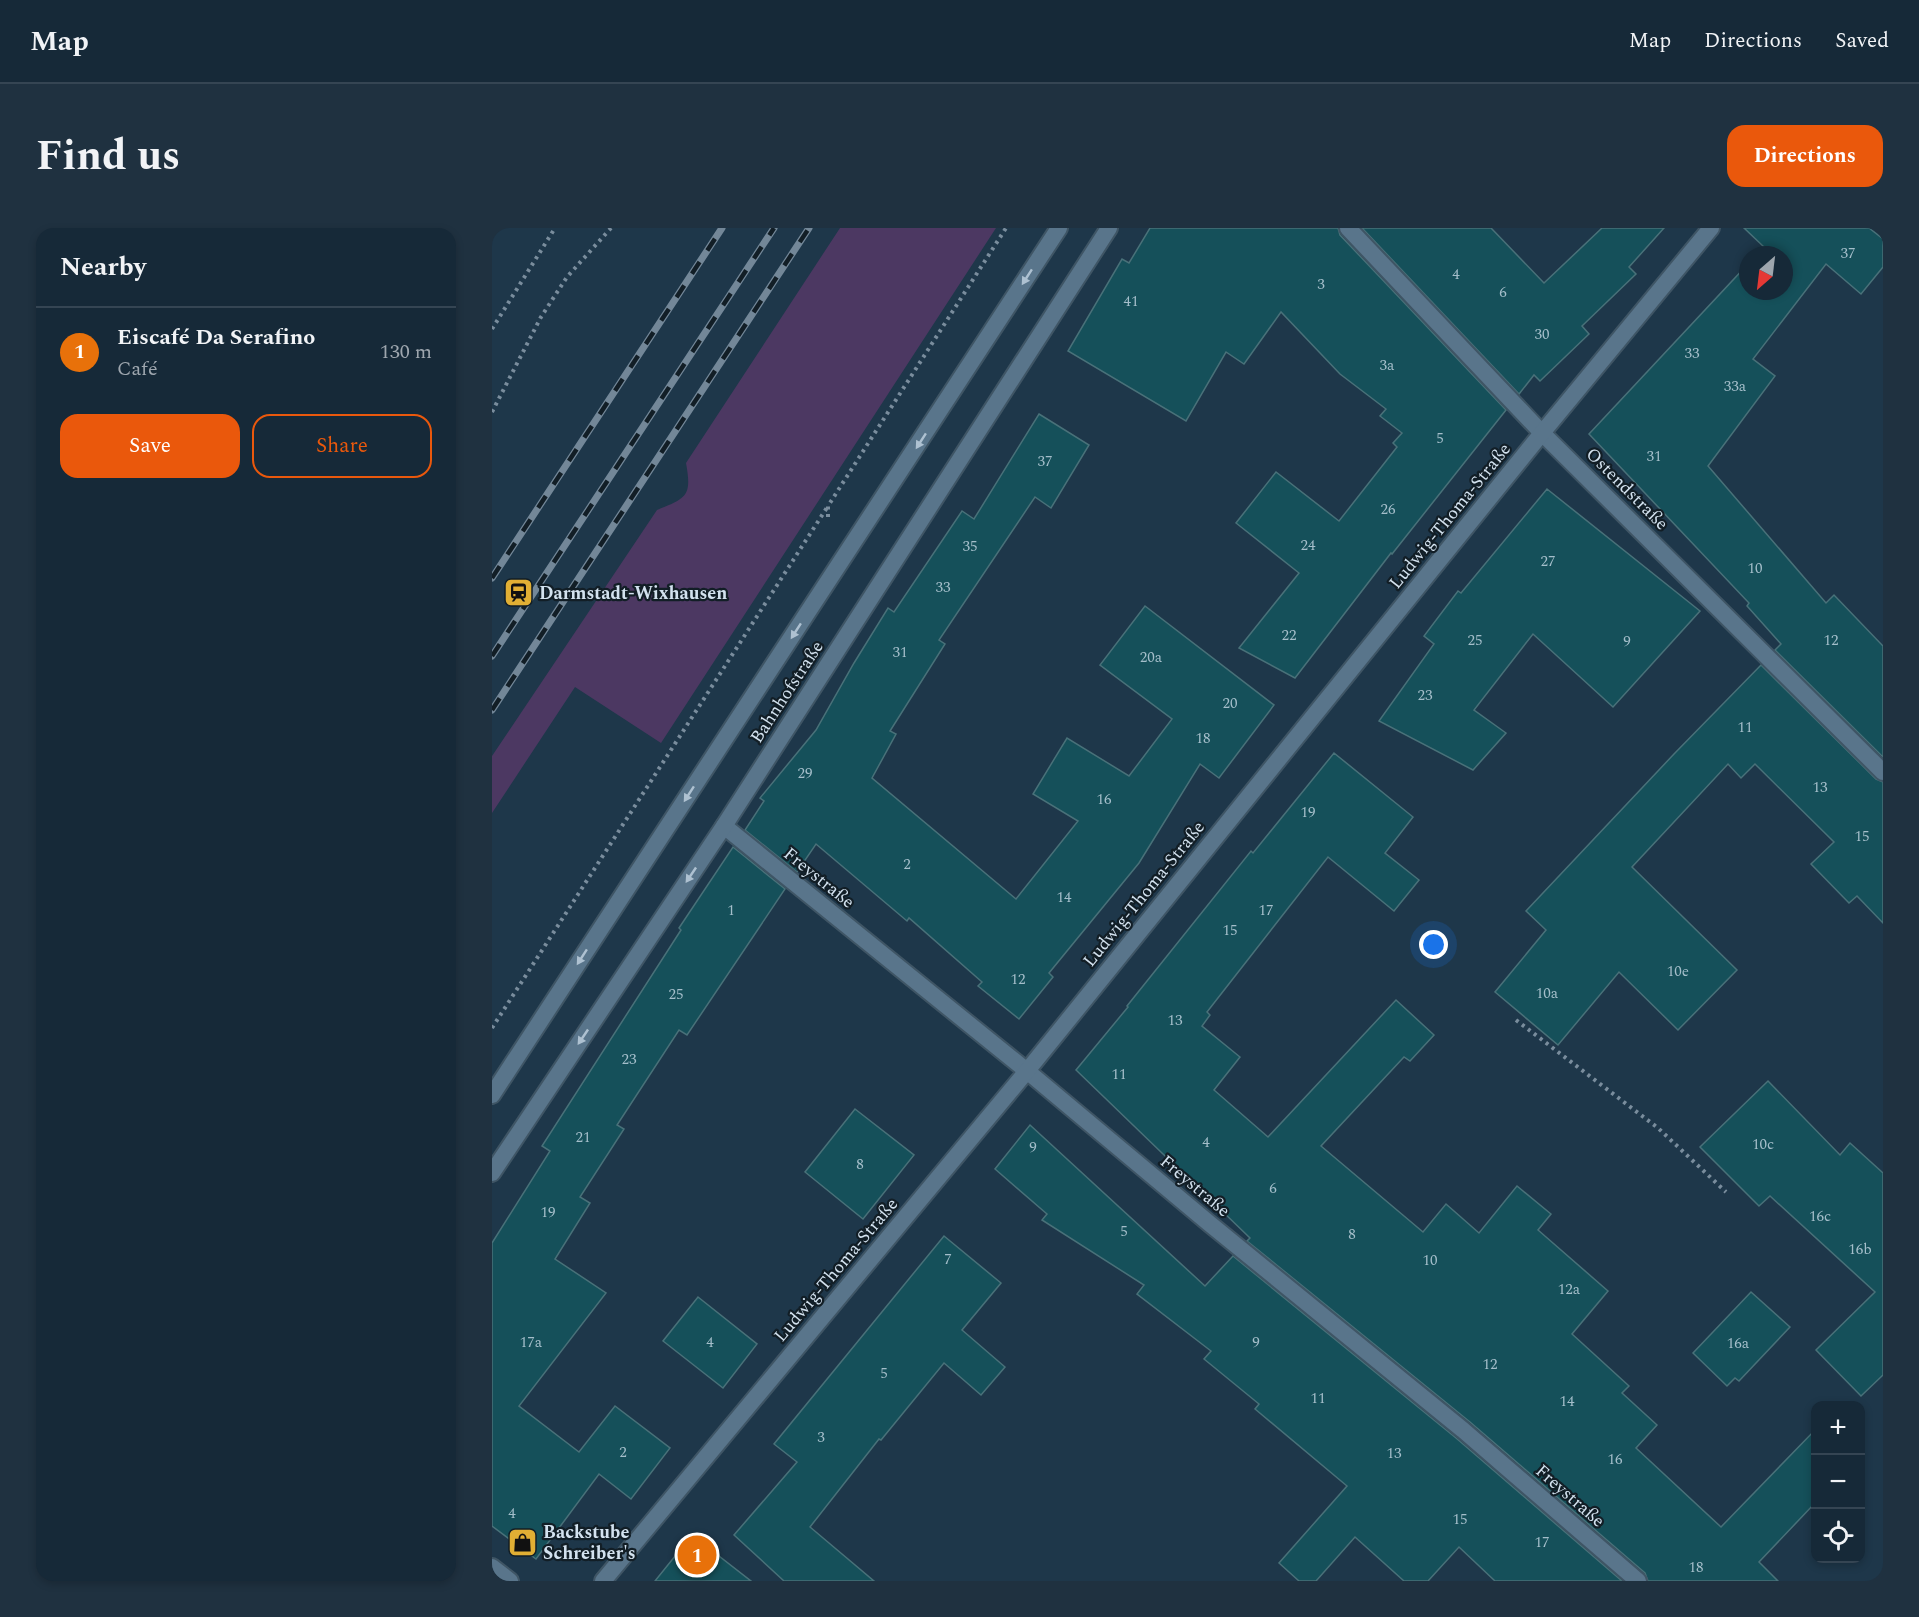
<!DOCTYPE html>
<html lang="en">
<head>
<meta charset="utf-8">
<style>
	body { margin:0; font-family:Spectral,serif; background:#1f3140; color:#f1f3f6 }
	.controls { position:absolute; right:18px; bottom:18px; display:grid; overflow:hidden; border-radius:12px; box-shadow:0 3px 9px #0003 }
	.controls button { width:54px; height:54px; display:grid; place-items:center; padding:0; border:0; border-bottom:2px solid #354553; background:#162938; color:#f1f3f6; font:30px sans-serif }
	.compass { position:absolute; left:1247px; top:18px; width:54px; height:54px; border-radius:50%; background:#162938; box-shadow:0 3px 9px #0003; rotate:208deg }
	.you { position:absolute; left:942px; top:717px; width:21px; height:21px; margin:-15px; border:4px solid #fff; border-radius:50%; background:#1a73e8; box-shadow:0 0 0 9px #1a73e833 }
	.badge { display:grid; place-items:center; width:39px; height:39px; border-radius:50%; background:#ea580c; color:#fff; font-size:20px; font-weight:700 }
	.pin { position:absolute; translate:-50% -50%; border:3px solid #fff; box-shadow:0 2px 6px #0006 }
	.list { margin:0; padding:0; list-style:none }
	h2 { display:flex; justify-content:space-between; align-items:center; height:78px; margin:0; padding:0 24px; font-size:26px }
	h2 small { font-size:20px; font-weight:400; color:#9ea6ae }
	.list li { display:grid; grid-template-columns:39px 1fr auto; gap:18px; align-items:center; box-sizing:border-box; height:90px; padding:0 24px; border-top:2px solid #354553 }
	.list b { display:block; font-size:22px; white-space:nowrap }
	.list p { margin:0; font-size:20px; white-space:nowrap; color:#9ea6ae }
	.list em { font-size:20px; font-style:normal; color:#9ea6ae }
	.actions { display:flex; gap:12px; padding:18px 24px }
	.actions a { flex:1; padding:14px 0; border:2px solid #ea580c; border-radius:18px; text-align:center; font-size:21px; color:#ea580c }
	.actions .main { background:#ea580c; color:#fff }
	.icon { flex:none; width:33px; height:33px; fill:none; stroke:currentColor; stroke-width:2; stroke-linecap:round; stroke-linejoin:round }
	.map { position:relative; flex:none; width:1391px; height:1353px; overflow:hidden; border-radius:18px }
	header { display:flex; align-items:center; gap:36px; box-sizing:border-box; height:84px; padding:0 30px; background:#162938; border-bottom:2px solid #354553 }
	header strong { font-size:28px }
	nav { display:flex; gap:33px; margin-inline-start:auto; font-size:21px }
	.intro { display:flex; align-items:center; justify-content:space-between; box-sizing:border-box; height:144px; padding:0 36px }
	h1 { margin:0; font-size:42px }
	.button { padding:15px 27px; border-radius:18px; background:#ea580c; color:#fff; font-size:21px; font-weight:700 }
	main { display:flex; gap:36px; padding:0 36px }
	aside { flex:1; background:#162938; border-radius:18px; box-shadow:0 3px 9px #0003 }
	.map>svg:first-child { display:block }
	.green { fill:#4c3862 }
	.building { fill:#15505a; stroke:#497179; stroke-width:1.5 }
	.lines { fill:none; stroke-linecap:round; stroke-linejoin:round }
	.minor-casing { stroke:#3f5565; stroke-width:20 }
	.tertiary-casing { stroke:#3f5565; stroke-width:20 }
	.path { stroke:#7a8d9d; stroke-width:4; stroke-dasharray:3 4.5; stroke-linecap:butt }
	.minor { stroke:#59758b; stroke-width:16 }
	.tertiary { stroke:#59758b; stroke-width:16 }
	.rail-casing { stroke:#738798; stroke-width:7 }
	.rail { stroke:#121e26; stroke-width:4.5; stroke-dasharray:14; stroke-linecap:butt }
	.oneway { fill:#aec1d1 }
	.labels { text-anchor:middle; dominant-baseline:central; stroke-width:4.5; stroke-linejoin:round; paint-order:stroke }
	.number-label { font-size:15px; fill:#a4beca }
	.street-label { font-size:18px; fill:#d3e2ef; stroke:#121e26 }
	.poi-label { font-size:18px; font-weight:bold; fill:#d3e2ef; stroke:#121e26; text-anchor:start }
</style>
</head>
<body>
<header>
<strong>Map</strong>
<nav><a>Map</a><a>Directions</a><a>Saved</a></nav>
</header>
<div class="intro"><h1>Find us</h1><a class="button">Directions</a></div>
<main>
<aside>
<h2>Nearby<small></small></h2>
<ul class="list">
<li><span class="badge" style="background:#e8710a">1</span><div><b>Eiscafé Da Serafino</b><p>Café</p></div><em>130 m</em></li>
</ul>
<div class="actions"><a class="main">Save</a><a>Share</a></div>
</aside>
<div class="map">
<svg width="1391" height="1353" viewBox="0 0 1391 1353">
	<rect width="100%" height="100%" fill="#1e374a"/>
	<!-- green -->
	<path class="green" d="M348,0H504L169,515L83,459L0,585V528L165,282C195,270 200,268 194,235Z"/>
	<!-- building -->
	<g class="building">
		<path d="M658,0H846L848,7L1014,182L900,326L899,325L803,450L747,420L807,345L744,295L784,244L847,293L905,219L901,215L910,205L888,188L894,181L848,146L789,84L752,136L734,124L694,193L576,123L630,31L637,35Z"/>
		<path d="M870,0H999L1052,55L1110,0H1172L1137,39L1144,46L1090,98L1097,106L1048,153L1042,147L1027,166Z"/>
		<path d="M1252,0H1377L1391,11V39L1369,66L1334,36L1261,131L1283,148L1216,238L1334,375L1342,367L1391,418V529L1283,422L1289,416L1255,378L1257,375L1097,206L1256,36V63H1292V27H1265L1272,19Z"/>
		<path d="M547,186L597,217L559,280L543,269L447,412L453,416L398,503L404,506L380,550L524,671L586,593L541,566L575,510L637,548L680,491L608,437L653,378L782,477L727,550L708,536L647,635L557,745L561,749L527,791L486,758L490,754L417,690L415,693L324,616L305,644L253,602L272,573L268,570L324,502L362,435L396,380L402,384L470,283L482,291Z"/>
		<path d="M1055,261L1208,383L1121,479L1041,406L982,482L1014,505L981,542L887,493L942,416L932,408L966,363L969,365Z"/>
		<path d="M1269,437L1384,551L1391,554V695L1365,668L1357,675L1319,636L1342,614L1263,536L1249,550L1236,536L1140,639L1245,742L1186,802L1127,744L1066,817L1003,764L1054,702L1034,683L1182,526Z"/>
		<path d="M842,525L921,589L893,625L927,652L902,683L836,629L715,784L718,787L710,798L748,829L722,862L776,909L904,772L942,807L918,833L912,829L829,918L931,1004L954,976L987,1005L1025,958L1059,986L1046,1002L1116,1063L1080,1106L1137,1158L1130,1165L1165,1197L1144,1220L1229,1299L1323,1202V1275L1267,1334L1286,1353H1156L1153,1345L978,1194L755,1013L758,1010L584,842L636,779L635,778L759,623L761,625Z"/>
		<path d="M241,619L293,661L195,807L187,802L125,897L132,901L88,969L98,975L63,1031L114,1065L27,1178L87,1224L123,1178L178,1220L139,1271L107,1246L44,1331L0,1298V1015L58,923L50,918L189,702L187,700Z"/>
		<path d="M1276,853L1348,927L1358,915L1391,945V1147L1369,1168L1324,1122L1383,1064L1278,968L1267,978L1208,919Z"/>
		<path d="M363,881L422,927L371,991L313,944Z"/>
		<path d="M538,897L713,1058L741,1028L964,1210L1130,1353H1003L967,1319L936,1353H912L863,1309L824,1353H807L787,1335L855,1258L763,1181L767,1176L712,1131L719,1123L645,1066L652,1057L550,992L555,986L503,941Z"/>
		<path d="M452,1008L509,1055L470,1102L513,1139L489,1167L452,1135L389,1212L387,1211L318,1299L382,1353H292L242,1307L305,1234L282,1216Z"/>
		<path d="M1259,1064L1298,1099L1247,1153L1243,1150L1235,1158L1201,1125Z"/>
		<path d="M206,1069L265,1116L231,1160L171,1113Z"/>
		<path d="M200,1307L259,1353H163Z"/>
	</g>
	<g class="lines">
		<defs>
			<g id="minor">
				<path d="M856,0L1050,205L1391,544"/>
				<path d="M232,598L535,843L718,996L971,1202L1146,1353"/>
				<path d="M0,945L232,598L617,0"/>
				<path d="M111,1353L535,843L1050,205L1219,0"/>
			</g>
			<g id="tertiary">
				<path d="M0,867L567,0"/>
				<path d="M0,1339L18,1353"/>
			</g>
		</defs>
		<!-- minor casing -->
		<use href="#minor" class="minor-casing"/>
		<!-- tertiary casing -->
		<use href="#tertiary" class="tertiary-casing"/>
		<!-- path -->
		<g class="path">
			<path d="M0,101L63,0"/>
			<path d="M0,184L49,89L75,49L119,0"/>
			<path d="M336,289V278L514,0"/>
			<path d="M1024,792L1166,900L1234,964"/>
			<path d="M0,800L336,278"/>
		</g>
		<!-- minor -->
		<use href="#minor" class="minor"/>
		<!-- tertiary -->
		<use href="#tertiary" class="tertiary"/>
		<defs>
			<g id="rail">
				<path d="M0,350L230,0"/>
				<path d="M0,428L282,0"/>
				<path d="M0,482L317,0"/>
			</g>
		</defs>
		<!-- rail casing -->
		<use href="#rail" class="rail-casing"/>
		<!-- rail -->
		<use href="#rail" class="rail"/>
	</g>
	<!-- one-way arrows -->
	<defs><path id="oneway-solid" d="M-6-.8H1V-3.2L6.5 0L1 3.2V.8H-6Z" transform="scale(1.5)"/></defs>
	<g class="oneway">
		<use href="#oneway-solid" transform="translate(535 49) rotate(123)"/>
		<use href="#oneway-solid" transform="translate(429 213) rotate(123)"/>
		<use href="#oneway-solid" transform="translate(304 403) rotate(123)"/>
		<use href="#oneway-solid" transform="translate(197 566) rotate(123)"/>
		<use href="#oneway-solid" transform="translate(199 647) rotate(124)"/>
		<use href="#oneway-solid" transform="translate(90 729) rotate(123)"/>
		<use href="#oneway-solid" transform="translate(91 809) rotate(124)"/>
	</g>
	<!-- icons -->
	<defs>
		<symbol id="station-square" viewBox="-11 -11 22 22"><rect x="-9" y="-9" width="18" height="18" rx="4" fill="#e1af34" stroke="#121e26"/><path d="M-3-6H3Q5-6 5-4V2Q5 4 3 4L4.5 6H3L1.5 4h-3L-3 6H-4.5L-3 4Q-5 4-5 2V-4Q-5-6-3-6ZM-3.5-4v3h7v-3ZM-3.5 1v1.5H-2V1ZM2 1v1.5H3.5V1Z" fill="#111"/></symbol>
		<symbol id="shop-square" viewBox="-11 -11 22 22"><rect x="-9" y="-9" width="18" height="18" rx="4" fill="#e1af34" stroke="#121e26"/><path d="M-5-2.5h2.3a2.7 3.5 0 0 1 5.4 0H5L5.5 6h-11ZM-1.5-2.5h3a1.5 2.3 0 0 0-3 0Z" fill="#111"/></symbol>
	</defs>
	<g fill-rule="evenodd">
		<use href="#station-square" x="10" y="348" width="33" height="33"/>
		<use href="#shop-square" x="14" y="1298" width="33" height="33"/>
	</g>
	<g class="labels">
		<!-- number labels -->
		<g class="number-label">
			<text x="1356" y="25">37</text>
			<text x="964" y="46">4</text>
			<text x="829" y="56">3</text>
			<text x="1011" y="64">6</text>
			<text x="639" y="73">41</text>
			<text x="1050" y="106">30</text>
			<text x="1200" y="125">33</text>
			<text x="895" y="137">3a</text>
			<text x="1243" y="158">33a</text>
			<text x="948" y="210">5</text>
			<text x="1162" y="228">31</text>
			<text x="553" y="233">37</text>
			<text x="896" y="281">26</text>
			<text x="816" y="317">24</text>
			<text x="478" y="318">35</text>
			<text x="1056" y="333">27</text>
			<text x="1263" y="340">10</text>
			<text x="451" y="359">33</text>
			<text x="797" y="407">22</text>
			<text x="983" y="412">25</text>
			<text x="1339" y="412">12</text>
			<text x="1135" y="413">9</text>
			<text x="408" y="424">31</text>
			<text x="659" y="429">20a</text>
			<text x="933" y="467">23</text>
			<text x="738" y="475">20</text>
			<text x="1253" y="499">11</text>
			<text x="711" y="510">18</text>
			<text x="313" y="545">29</text>
			<text x="1328" y="559">13</text>
			<text x="612" y="571">16</text>
			<text x="816" y="584">19</text>
			<text x="1370" y="608">15</text>
			<text x="415" y="636">2</text>
			<text x="572" y="669">14</text>
			<text x="239" y="682">1</text>
			<text x="774" y="682">17</text>
			<text x="738" y="702">15</text>
			<text x="1186" y="743">10e</text>
			<text x="526" y="751">12</text>
			<text x="1055" y="765">10a</text>
			<text x="184" y="766">25</text>
			<text x="683" y="792">13</text>
			<text x="137" y="831">23</text>
			<text x="627" y="846">11</text>
			<text x="91" y="909">21</text>
			<text x="714" y="914">4</text>
			<text x="1271" y="916">10c</text>
			<text x="541" y="919">9</text>
			<text x="368" y="936">8</text>
			<text x="781" y="960">6</text>
			<text x="56" y="984">19</text>
			<text x="1328" y="988">16c</text>
			<text x="632" y="1003">5</text>
			<text x="860" y="1006">8</text>
			<text x="1368" y="1021">16b</text>
			<text x="456" y="1031">7</text>
			<text x="938" y="1032">10</text>
			<text x="1077" y="1061">12a</text>
			<text x="39" y="1114">17a</text>
			<text x="218" y="1114">4</text>
			<text x="764" y="1114">9</text>
			<text x="1246" y="1115">16a</text>
			<text x="998" y="1136">12</text>
			<text x="392" y="1145">5</text>
			<text x="826" y="1170">11</text>
			<text x="1075" y="1173">14</text>
			<text x="329" y="1209">3</text>
			<text x="131" y="1224">2</text>
			<text x="902" y="1225">13</text>
			<text x="1123" y="1231">16</text>
			<text x="20" y="1285">4</text>
			<text x="968" y="1291">15</text>
			<text x="1050" y="1314">17</text>
			<text x="1204" y="1339">18</text>
		</g>
		<!-- street labels -->
		<g class="street-label">
			<text transform="translate(1135 261) rotate(45)">Ostendstraße</text>
			<text transform="translate(958 288) rotate(-51)">Ludwig-Thoma-Straße</text>
			<text transform="translate(295 464) rotate(-57)">Bahnhofstraße</text>
			<text transform="translate(327 650) rotate(39)">Freystraße</text>
			<text transform="translate(652 666) rotate(-51)">Ludwig-Thoma-Straße</text>
			<text transform="translate(703 958) rotate(40)">Freystraße</text>
			<text transform="translate(344 1042) rotate(-50)">Ludwig-Thoma-Straße</text>
			<text transform="translate(1078 1268) rotate(41)">Freystraße</text>
		</g>
		<!-- poi labels -->
		<g class="poi-label">
			<text x="47" y="365">Darmstadt-Wixhausen</text>
			<text x="51" y="1304">Backstube<tspan x="51" dy="21">Schreiber's</tspan></text>
		</g>
	</g>
</svg>
<div class="controls">
<button>+</button>
<button>−</button>
<button><svg class="icon" aria-label="locate" viewBox="0 0 24 24"><circle cx="12" cy="12" r="6"/><path d="M12 2v4M12 18v4M2 12h4M18 12h4"/></svg></button>
</div>
<svg class="compass" viewBox="-18 -18 36 36"><path d="M0-13l5 13h-10z" fill="#e53935"/><path d="M0 13l5-13h-10z" fill="#9ea6ae"/></svg>
<div class="you"></div>
<div class="pin badge" style="left:205px;top:1327px;background:#e8710a">1</div>
</div>
</main>
</body>
</html>
